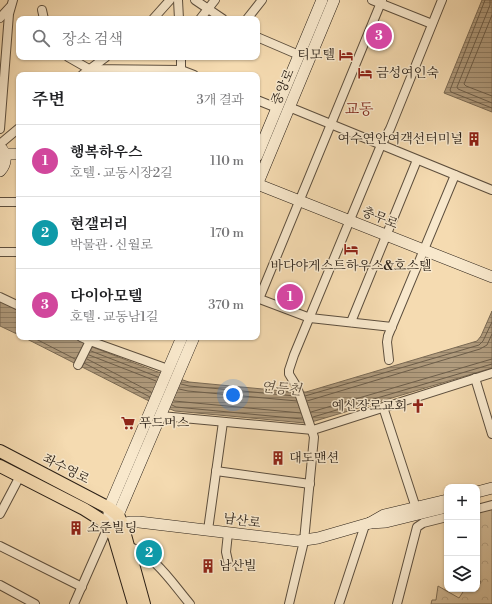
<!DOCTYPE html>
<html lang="ko">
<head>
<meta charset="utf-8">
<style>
	body { margin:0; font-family:"Libre Bodoni","Noto Serif KR",serif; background:#f6f6f6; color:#202124 }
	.controls { position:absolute; right:12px; bottom:12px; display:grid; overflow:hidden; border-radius:8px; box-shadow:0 1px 3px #0004 }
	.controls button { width:36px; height:36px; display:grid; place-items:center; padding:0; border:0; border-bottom:1px solid #e0e0e0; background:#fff; color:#202124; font:20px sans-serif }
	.you { position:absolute; left:233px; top:395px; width:14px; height:14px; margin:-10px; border:3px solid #fff; border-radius:50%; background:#1a73e8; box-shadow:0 0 0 6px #1a73e833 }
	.badge { display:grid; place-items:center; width:26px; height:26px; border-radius:50%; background:#ea580c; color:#fff; font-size:13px; font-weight:700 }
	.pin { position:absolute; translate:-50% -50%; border:2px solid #fff; box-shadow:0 1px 4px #0006 }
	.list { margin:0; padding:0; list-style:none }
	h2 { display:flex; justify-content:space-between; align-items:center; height:52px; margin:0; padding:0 16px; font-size:17px }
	h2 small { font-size:13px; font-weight:400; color:#757577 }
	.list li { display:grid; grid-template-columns:26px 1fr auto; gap:12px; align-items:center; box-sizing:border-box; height:72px; padding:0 16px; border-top:1px solid #e0e0e0 }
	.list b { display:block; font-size:15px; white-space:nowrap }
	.list p { margin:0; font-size:13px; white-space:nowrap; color:#757577 }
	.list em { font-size:13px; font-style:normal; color:#757577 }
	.icon { flex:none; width:22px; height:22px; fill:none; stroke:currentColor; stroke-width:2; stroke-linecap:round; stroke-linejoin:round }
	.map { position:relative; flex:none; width:492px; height:604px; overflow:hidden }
	.search { position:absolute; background:#fff; box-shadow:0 1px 3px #0004; left:16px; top:16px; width:244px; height:44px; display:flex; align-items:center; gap:10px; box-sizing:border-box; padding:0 14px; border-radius:8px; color:#757577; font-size:15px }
	.panel { position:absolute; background:#fff; box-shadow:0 1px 3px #0004; left:16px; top:72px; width:244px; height:268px; border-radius:8px }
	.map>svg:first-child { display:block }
	.forest { fill:url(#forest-crowns); stroke:#7e6e57 }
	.water { fill:url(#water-rules); stroke:#7a6a54 }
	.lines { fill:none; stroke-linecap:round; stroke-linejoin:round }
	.shore { stroke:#6d5e4a; stroke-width:1 }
	.street-casing { stroke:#5d4f3e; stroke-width:10 }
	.secondary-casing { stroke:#2a2017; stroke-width:12 }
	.primary-casing { stroke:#2a2017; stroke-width:14 }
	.street { stroke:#f8e8cc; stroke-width:8 }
	.secondary { stroke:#f8e8cc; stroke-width:11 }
	.primary { stroke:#f5dbb1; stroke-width:12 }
	.labels { text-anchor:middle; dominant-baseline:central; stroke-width:3; stroke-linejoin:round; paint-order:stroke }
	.poi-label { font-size:13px; fill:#2a2017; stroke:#f8e8cc; text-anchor:start }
	.street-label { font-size:13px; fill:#2a2017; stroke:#f8e8cc }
	.water-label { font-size:14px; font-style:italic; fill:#594b3b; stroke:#f8e8cc }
	.quarter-label { font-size:15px; fill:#7a1f14; stroke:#f8e8cc }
</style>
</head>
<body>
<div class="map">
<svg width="492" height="604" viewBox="0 0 492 604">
	<defs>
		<pattern id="forest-crowns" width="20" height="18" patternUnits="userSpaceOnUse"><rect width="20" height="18" fill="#d2bb97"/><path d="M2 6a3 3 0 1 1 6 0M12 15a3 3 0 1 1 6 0" fill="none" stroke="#b4a081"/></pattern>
		<pattern id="water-rules" width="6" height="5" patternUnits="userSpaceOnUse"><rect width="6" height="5" fill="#b09b7d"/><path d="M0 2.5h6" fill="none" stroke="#8f7e65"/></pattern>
	</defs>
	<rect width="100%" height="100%" fill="#f5dbb1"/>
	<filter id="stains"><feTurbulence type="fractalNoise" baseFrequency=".005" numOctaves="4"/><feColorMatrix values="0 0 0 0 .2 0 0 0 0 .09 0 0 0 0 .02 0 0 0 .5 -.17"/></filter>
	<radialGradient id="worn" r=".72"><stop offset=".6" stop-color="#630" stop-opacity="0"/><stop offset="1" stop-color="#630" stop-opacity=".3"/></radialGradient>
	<!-- forest -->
	<path class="forest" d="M492,509V604H431L432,600H436L438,586L459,598L465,589H470L474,591L477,589L481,582L477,577V513Z"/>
	<!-- water -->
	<g class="water">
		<path d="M482,0H492V112L444,93Z"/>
		<path d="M0,301L19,311V335L0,326Z"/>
		<path d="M492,311V368L315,421L305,423L175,411L147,400L23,337H73L95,348L155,371L189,382L294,392H306L477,341L481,336Z"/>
	</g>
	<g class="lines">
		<!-- shore -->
		<g class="shore">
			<path d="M485,0L450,90L451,92L492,108"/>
			<path d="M490,0V5L457,87L458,89L492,103"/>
			<path d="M492,15L464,84L466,86L492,96"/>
			<path d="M32,337L75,359"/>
			<path d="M91,351L158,377"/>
			<path d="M89,355L156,381"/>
			<path d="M87,359L151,392"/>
			<path d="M84,363L150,397"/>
			<path d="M181,384L189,386L295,396"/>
			<path d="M179,389L188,391L297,401"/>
			<path d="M305,396L479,345L483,341L492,322"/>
			<path d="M174,401L301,413"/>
			<path d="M307,401L480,349L487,345L492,334"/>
			<path d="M172,405L176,407L302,419"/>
			<path d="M311,412L492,359"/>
			<path d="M313,417L492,364"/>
		</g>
		<defs>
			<g id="street">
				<path d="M178,0L179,19"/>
				<path d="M195,0L223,19"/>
				<path d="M372,0L432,24"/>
				<path d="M42,10L44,19"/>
				<path d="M0,18L10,7"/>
				<path d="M153,19L170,0"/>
				<path d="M200,19L215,0"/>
				<path d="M247,19L262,0"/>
				<path d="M257,37L299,55"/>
				<path d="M68,57L89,69L181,70L194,75"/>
				<path d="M181,57V74"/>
				<path d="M82,75L106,57"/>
				<path d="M257,100L277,108"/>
				<path d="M289,107L492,190"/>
				<path d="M0,129L9,14L13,0"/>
				<path d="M0,144L19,128"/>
				<path d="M0,202H19"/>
				<path d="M0,252H19"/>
				<path d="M0,297L19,306"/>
				<path d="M257,298L310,318L392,327"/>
				<path d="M259,299L382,0"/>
				<path d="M351,322L417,160"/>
				<path d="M81,337L90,341L168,369"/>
				<path d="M389,360L387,342L388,336L455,175"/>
				<path d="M78,365L90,341V337"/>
				<path d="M475,378L492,434"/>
				<path d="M383,407L416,508"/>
				<path d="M161,416L313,430L492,373"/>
				<path d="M216,471L310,484"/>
				<path d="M477,509L492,505"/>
				<path d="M0,514L20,476"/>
				<path d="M208,530L223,422"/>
				<path d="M228,533L226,552L228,561"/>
				<path d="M0,546L82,587"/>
				<path d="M128,546C156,556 172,583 190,604"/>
				<path d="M0,585L35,604"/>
				<path d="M74,604L108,527"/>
				<path d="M289,604L304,541L314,437L297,387L289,374V370L294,355L381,145L390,129L442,0"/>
				<path d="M339,604L365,525"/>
				<path d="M397,604L417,527L423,523L447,517"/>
			</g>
			<g id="secondary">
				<path d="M0,147C7,154 7,163 0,171"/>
				<path d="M5,154H19"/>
				<path d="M257,156L322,0"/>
				<path d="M257,184L492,277"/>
				<path d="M257,185L334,0"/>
				<path d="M477,492L492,488"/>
				<path d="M447,500L384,515L370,523L386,522L447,507"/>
				<path d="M109,516V508L182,337"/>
				<path d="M113,521L118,515L194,337"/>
				<path d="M108,527L130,522H139L298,541L318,538L370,523"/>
			</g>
			<g id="primary">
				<path d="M0,451L109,508L118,515L122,524L144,604"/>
				<path d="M0,466L84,509L103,521L114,536L134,604"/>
			</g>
		</defs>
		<!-- street casing -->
		<use href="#street" class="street-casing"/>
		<!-- secondary casing -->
		<use href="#secondary" class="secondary-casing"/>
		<!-- primary casing -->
		<use href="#primary" class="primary-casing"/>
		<!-- street -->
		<use href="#street" class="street"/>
		<!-- secondary -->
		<use href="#secondary" class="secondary"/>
		<!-- primary -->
		<use href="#primary" class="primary"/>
	</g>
	<!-- icons -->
	<defs>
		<symbol id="hotel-bare" viewBox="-9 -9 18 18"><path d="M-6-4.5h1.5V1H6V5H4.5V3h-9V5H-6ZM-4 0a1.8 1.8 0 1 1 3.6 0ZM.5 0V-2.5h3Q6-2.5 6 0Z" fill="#8f2418" stroke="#f8e8cc" stroke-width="2.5" paint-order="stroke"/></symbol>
		<symbol id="building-bare" viewBox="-9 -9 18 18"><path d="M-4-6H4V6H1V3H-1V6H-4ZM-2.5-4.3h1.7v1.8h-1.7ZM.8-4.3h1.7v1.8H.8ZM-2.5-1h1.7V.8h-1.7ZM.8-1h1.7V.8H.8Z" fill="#8f2418" stroke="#f8e8cc" stroke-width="2.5" paint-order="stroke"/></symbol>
		<symbol id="church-bare" viewBox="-9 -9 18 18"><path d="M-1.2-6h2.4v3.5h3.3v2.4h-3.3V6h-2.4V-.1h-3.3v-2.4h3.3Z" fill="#8f2418" stroke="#f8e8cc" stroke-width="2.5" paint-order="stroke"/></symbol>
		<symbol id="supermarket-bare" viewBox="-9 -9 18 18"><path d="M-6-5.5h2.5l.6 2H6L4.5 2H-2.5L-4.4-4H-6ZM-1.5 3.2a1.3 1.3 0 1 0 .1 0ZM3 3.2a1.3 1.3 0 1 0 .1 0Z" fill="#8f2418" stroke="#f8e8cc" stroke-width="2.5" paint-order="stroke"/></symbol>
	</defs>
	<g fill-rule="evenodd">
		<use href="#hotel-bare" x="336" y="45" width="20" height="20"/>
		<use href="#hotel-bare" x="355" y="63" width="20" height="20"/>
		<use href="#building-bare" x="464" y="129" width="20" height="20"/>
		<use href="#hotel-bare" x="341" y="239" width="20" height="20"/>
		<use href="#church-bare" x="408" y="396" width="20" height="20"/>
		<use href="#supermarket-bare" x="118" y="413" width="20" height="20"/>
		<use href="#building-bare" x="268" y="448" width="20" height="20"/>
		<use href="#building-bare" x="66" y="518" width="20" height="20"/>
		<use href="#building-bare" x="198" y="556" width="20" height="20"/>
	</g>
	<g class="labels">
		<!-- poi labels -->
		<g class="poi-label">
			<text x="335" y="55" text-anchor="end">티모텔</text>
			<text x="376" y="73">금성여인숙</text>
			<text x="463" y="139" text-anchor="end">여수연안여객선터미널</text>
			<text x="351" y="266" text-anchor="middle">바다야게스트하우스&amp;호스텔</text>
			<text x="407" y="406" text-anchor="end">예신장로교회</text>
			<text x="139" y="423">푸드머스</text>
			<text x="289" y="458">대도맨션</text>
			<text x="87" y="528">소준빌딩</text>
			<text x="219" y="566">남산빌</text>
		</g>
		<!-- street labels -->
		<g class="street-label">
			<text transform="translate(283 87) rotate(-67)">중앙로</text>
			<text transform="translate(380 218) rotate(22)">충무로</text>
			<text transform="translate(66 469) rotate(27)">좌수영로</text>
			<text transform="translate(242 521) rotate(8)">남산로</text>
		</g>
		<!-- water labels -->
		<g class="water-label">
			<text transform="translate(281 389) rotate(5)">연등천</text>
		</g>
		<!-- quarter labels -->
		<g class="quarter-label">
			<text x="359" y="109">교동</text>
		</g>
	</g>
	<rect width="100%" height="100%" filter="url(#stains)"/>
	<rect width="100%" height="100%" fill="url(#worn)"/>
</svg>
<div class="controls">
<button>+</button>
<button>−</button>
<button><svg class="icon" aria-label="layers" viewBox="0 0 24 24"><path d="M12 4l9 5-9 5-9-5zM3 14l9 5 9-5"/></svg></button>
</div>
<div class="you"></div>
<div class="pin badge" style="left:290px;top:297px;background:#d1479c">1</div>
<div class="pin badge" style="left:149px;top:553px;background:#0f9aa8">2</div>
<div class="pin badge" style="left:379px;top:36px;background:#d1479c">3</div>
<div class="search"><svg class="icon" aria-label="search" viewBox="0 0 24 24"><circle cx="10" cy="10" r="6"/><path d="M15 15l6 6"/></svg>장소 검색</div>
<section class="panel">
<h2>주변<small>3개 결과</small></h2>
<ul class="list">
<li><span class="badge" style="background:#d1479c">1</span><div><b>행복하우스</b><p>호텔 · 교동시장2길</p></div><em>110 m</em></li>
<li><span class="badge" style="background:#0f9aa8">2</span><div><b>현갤러리</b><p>박물관 · 신월로</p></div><em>170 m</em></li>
<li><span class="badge" style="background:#d1479c">3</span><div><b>다이아모텔</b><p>호텔 · 교동남1길</p></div><em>370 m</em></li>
</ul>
</section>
</div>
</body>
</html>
